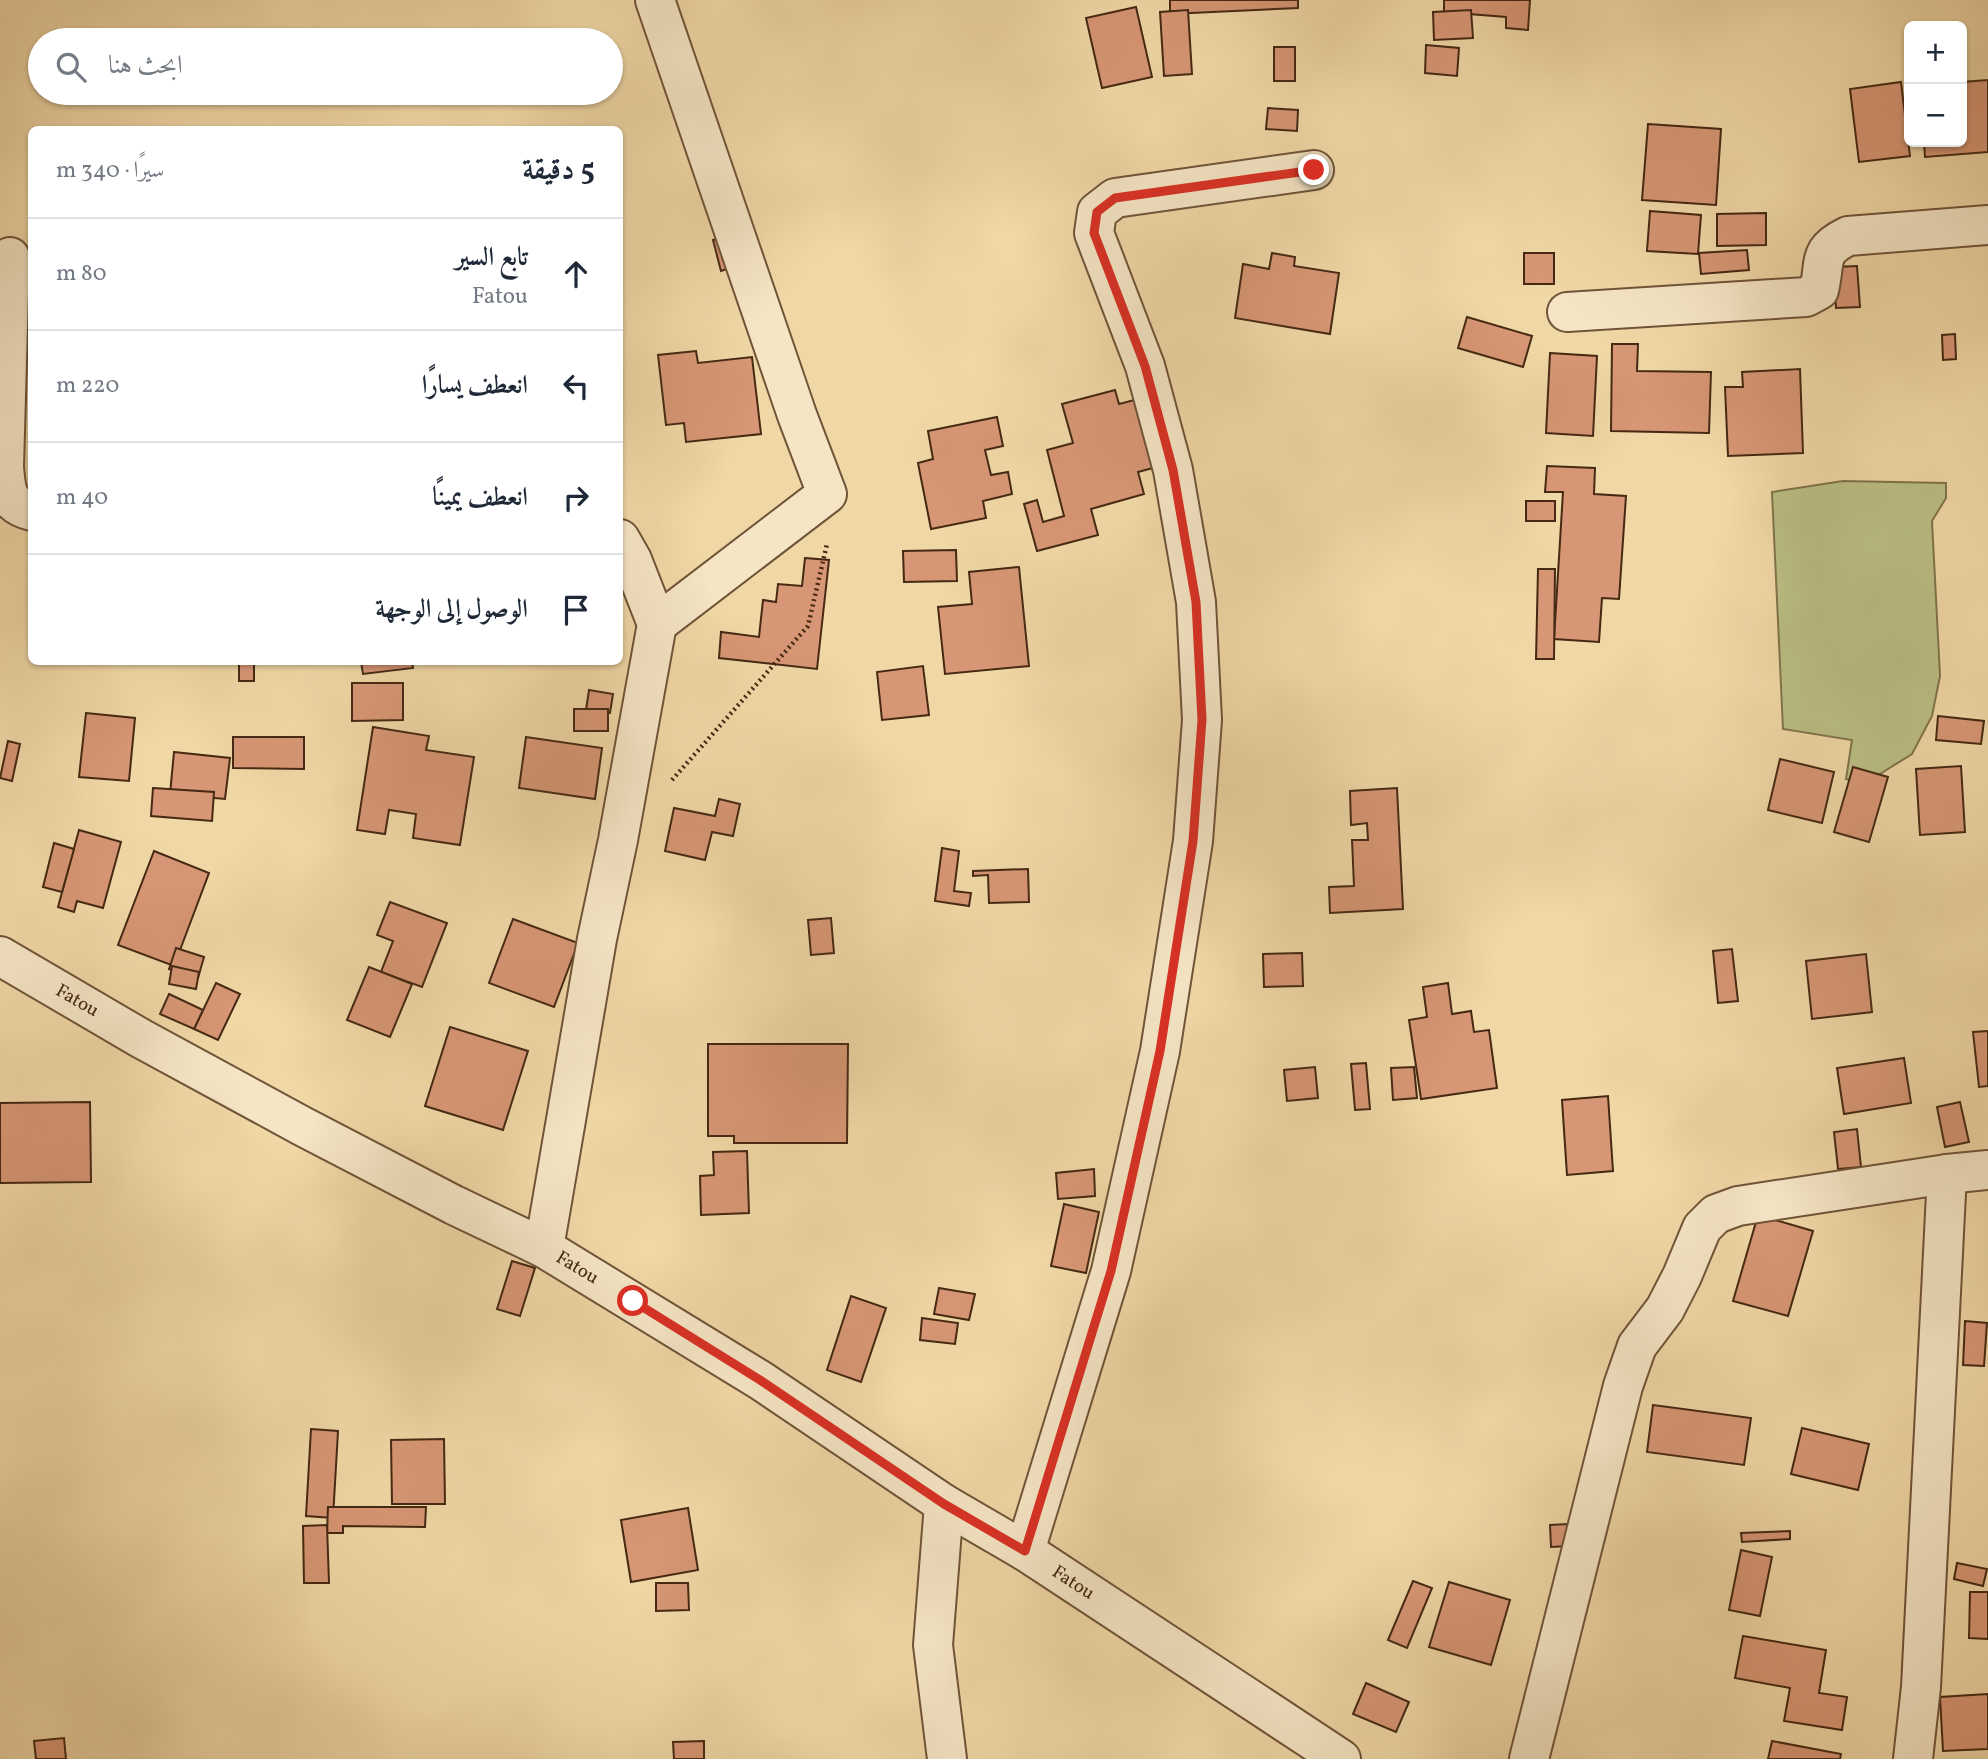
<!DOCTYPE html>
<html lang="ar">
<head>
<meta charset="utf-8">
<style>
	body { margin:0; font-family:Vollkorn,Amiri,serif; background:#f2f2f3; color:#1f2937; direction:rtl }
	.controls { position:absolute; right:21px; top:21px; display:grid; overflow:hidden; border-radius:10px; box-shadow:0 2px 5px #0004 }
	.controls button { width:63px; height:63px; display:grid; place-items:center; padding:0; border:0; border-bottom:2px solid #e0e1e3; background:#fff; color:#1f2937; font:35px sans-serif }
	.stop { position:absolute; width:21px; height:21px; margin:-16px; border:5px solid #d93025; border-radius:50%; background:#fff }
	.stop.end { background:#d93025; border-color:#fff; box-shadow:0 2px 7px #0008 }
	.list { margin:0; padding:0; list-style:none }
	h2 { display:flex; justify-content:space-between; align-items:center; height:91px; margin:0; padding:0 28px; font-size:30px }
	h2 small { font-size:23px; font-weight:400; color:#747a83 }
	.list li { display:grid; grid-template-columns:46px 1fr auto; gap:21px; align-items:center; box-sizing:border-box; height:112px; padding:0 28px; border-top:2px solid #e0e1e3 }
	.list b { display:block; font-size:26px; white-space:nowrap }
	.list p { margin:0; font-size:23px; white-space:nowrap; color:#747a83 }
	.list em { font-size:23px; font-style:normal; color:#747a83 }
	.icon { flex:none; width:38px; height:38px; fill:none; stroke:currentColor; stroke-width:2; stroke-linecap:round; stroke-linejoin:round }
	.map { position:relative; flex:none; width:1988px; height:1759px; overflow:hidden; direction:ltr }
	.search { position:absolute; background:#fff; box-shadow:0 2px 5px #0004; left:28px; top:28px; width:595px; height:77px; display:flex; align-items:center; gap:18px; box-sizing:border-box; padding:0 24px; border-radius:38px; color:#747a83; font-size:26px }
	.panel { position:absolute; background:#fff; box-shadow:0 2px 5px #0004; left:28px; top:126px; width:595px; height:539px; border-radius:10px; direction:rtl }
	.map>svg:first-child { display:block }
	.green { fill:#bbbe86; stroke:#80744c; stroke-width:2 }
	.building { fill:#d79675; stroke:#452913; stroke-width:2 }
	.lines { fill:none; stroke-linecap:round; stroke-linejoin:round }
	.minor-casing { stroke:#705438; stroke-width:42 }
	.path { stroke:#452913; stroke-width:4.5; stroke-dasharray:2 3.5; stroke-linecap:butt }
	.minor { stroke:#f5e5c5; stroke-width:38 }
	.route { stroke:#d93025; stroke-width:9 }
	.labels { text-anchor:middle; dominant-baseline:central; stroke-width:7; stroke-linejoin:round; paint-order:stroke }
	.street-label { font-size:19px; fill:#452913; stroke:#f5e5c5 }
</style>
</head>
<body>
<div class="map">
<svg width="1988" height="1759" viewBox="0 0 1988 1759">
	<rect width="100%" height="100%" fill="#f0d7a6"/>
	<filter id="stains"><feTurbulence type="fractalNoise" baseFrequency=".00286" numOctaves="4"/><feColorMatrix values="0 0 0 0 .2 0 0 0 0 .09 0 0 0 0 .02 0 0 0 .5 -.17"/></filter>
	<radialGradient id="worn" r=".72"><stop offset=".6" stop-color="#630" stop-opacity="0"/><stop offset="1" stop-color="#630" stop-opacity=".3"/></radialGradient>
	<!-- green -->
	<path class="green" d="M1843,481L1946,483V498L1932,521L1940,676L1932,716L1912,754L1864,784L1846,779L1852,740L1783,729L1772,492Z"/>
	<!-- building -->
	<g class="building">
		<path d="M1170,0H1298V8L1170,14Z"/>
		<path d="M1444,0H1530L1528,30L1506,28V17L1444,12Z"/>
		<path d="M1136,7L1152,77L1102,88L1086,18Z"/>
		<path d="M1188,10L1192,74L1164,76L1160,12Z"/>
		<path d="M1471,10L1473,38L1434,40L1433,12Z"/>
		<path d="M1426,45L1459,48L1457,76L1425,73Z"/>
		<rect x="1274" y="47" width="21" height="34"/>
		<path d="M1988,80V152L1925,157L1924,142H1962V82Z"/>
		<path d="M1901,82L1910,156L1859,162L1850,89Z"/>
		<path d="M1268,108L1298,110L1297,131L1266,129Z"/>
		<path d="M1648,124L1721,129L1716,205L1642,200Z"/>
		<path d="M1650,211L1701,215L1698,254L1647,251Z"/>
		<path d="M1766,213V245L1717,246V214Z"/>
		<path d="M740,233L748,262L721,271L713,240Z"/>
		<path d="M1747,250L1749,270L1701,274L1699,253Z"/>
		<path d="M1272,253L1295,257L1294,266L1339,273L1330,334L1235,318L1243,264L1269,269Z"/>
		<rect x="1524" y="253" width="30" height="31"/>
		<path d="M1857,266L1860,307L1836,308L1834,267Z"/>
		<path d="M1467,317L1532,336L1523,367L1458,348Z"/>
		<path d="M1955,334L1956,359L1943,360L1942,335Z"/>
		<path d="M1612,344H1638L1637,371L1711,372L1709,433L1611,431Z"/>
		<path d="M696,351L698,363L752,357L761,434L686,442L684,423L666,425L658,355Z"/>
		<path d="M1550,353L1597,356L1593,436L1546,433Z"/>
		<path d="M1800,369L1803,453L1728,456L1725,387H1743L1742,372Z"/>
		<path d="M1115,390L1119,404L1146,397L1164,465L1138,472L1144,494L1091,509L1098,535L1037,551L1024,504L1037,500L1043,522L1064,516L1047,450L1073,443L1062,404Z"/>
		<path d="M997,417L1003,446L985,450L991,475L1008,472L1012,494L983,501L986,518L931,529L918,463L933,459L928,431Z"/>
		<path d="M1547,466L1595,468L1594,494L1626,496L1619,599L1602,598L1599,642L1554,639L1563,492H1545Z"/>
		<rect x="1526" y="501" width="29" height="20"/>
		<path d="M956,550L957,581L904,582L903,551Z"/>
		<path d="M805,558L829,560L817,669L719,658L721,632L759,637L763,600L776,602L778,584L802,586Z"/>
		<path d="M1019,567L1029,666L945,674L938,607L972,604L969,572Z"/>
		<path d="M1538,569H1555L1554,659H1536Z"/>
		<rect x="239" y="662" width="15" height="19"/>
		<path d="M361,662H412L413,668L363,674Z"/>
		<path d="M923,666L929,715L882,720L877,672Z"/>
		<path d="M352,683H403V720L352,721Z"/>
		<path d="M589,690L613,694L610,713L586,710Z"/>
		<rect x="574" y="709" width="34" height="22"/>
		<path d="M86,713L135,718L129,781L79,777Z"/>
		<path d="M1938,716L1984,721L1981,744L1936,740Z"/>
		<path d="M373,727L429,736L426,750L474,757L460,845L413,838L416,814L389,810L385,834L357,830Z"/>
		<path d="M233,737H304V769L233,768Z"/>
		<path d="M526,737L602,748L595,799L519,788Z"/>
		<path d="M8,741L20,744L12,781L0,778Z"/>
		<path d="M174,752L230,758L225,799L170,794Z"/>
		<path d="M1780,759L1834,772L1822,823L1768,810Z"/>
		<path d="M1961,766L1965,832L1920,835L1916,769Z"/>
		<path d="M1853,767L1888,777L1869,842L1834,832Z"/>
		<path d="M153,788L214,792L212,821L151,816Z"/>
		<path d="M1397,788L1403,909L1330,913L1329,887L1354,886L1352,840H1368L1367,823L1351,825L1350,791Z"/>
		<path d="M719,799L740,804L733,836L712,832L705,860L665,851L674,808L715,816Z"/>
		<path d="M79,830L121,842L103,908L77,901L74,912L58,907Z"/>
		<path d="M54,843L74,849L62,892L43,887Z"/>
		<path d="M942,848L959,851L954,891L971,893L969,906L935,901Z"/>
		<path d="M154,851L209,873L174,966L118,945Z"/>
		<path d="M1028,869L1029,902L989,903L988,875L973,876V871Z"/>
		<path d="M390,902L447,923L422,987L381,972L393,941L377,935Z"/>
		<path d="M831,918L834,953L811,955L808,920Z"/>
		<path d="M513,919L578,943L554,1007L489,983Z"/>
		<path d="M176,948L204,957L198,978L169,969Z"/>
		<path d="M1732,949L1738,1001L1718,1003L1713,951Z"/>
		<path d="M1302,953L1303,986L1264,987L1263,954Z"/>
		<path d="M1866,954L1872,1012L1812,1019L1806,961Z"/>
		<path d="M172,966L199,972L196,989L169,984Z"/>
		<path d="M369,967L412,984L390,1037L347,1020Z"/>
		<path d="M216,983L240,994L218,1040L194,1029Z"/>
		<path d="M1448,983L1452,1014L1471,1011L1474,1032L1489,1030L1497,1088L1421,1099L1409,1020L1427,1017L1423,987Z"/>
		<path d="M169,994L203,1010L194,1029L160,1014Z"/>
		<path d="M450,1027L528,1051L503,1130L425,1106Z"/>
		<path d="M1988,1031V1086L1979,1087L1973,1032Z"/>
		<path d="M708,1044H848L847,1143H734V1136H708Z"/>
		<path d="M1904,1058L1911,1103L1844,1114L1837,1068Z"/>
		<path d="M1366,1063L1370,1109L1355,1110L1351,1064Z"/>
		<path d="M1315,1067L1318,1098L1287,1101L1284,1070Z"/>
		<path d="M1414,1067L1417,1098L1393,1100L1391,1068Z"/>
		<path d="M1608,1096L1613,1171L1567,1175L1562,1100Z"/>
		<path d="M90,1102L91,1182L0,1183V1103Z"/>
		<path d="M1960,1102L1969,1142L1945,1147L1937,1107Z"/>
		<path d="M1857,1129L1861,1167L1838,1169L1834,1132Z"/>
		<path d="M747,1151L749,1213L701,1215L700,1176L714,1175L713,1152Z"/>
		<path d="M1094,1169L1095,1196L1058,1199L1056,1173Z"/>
		<path d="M1064,1204L1099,1212L1086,1273L1051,1266Z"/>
		<path d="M1758,1215L1813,1231L1788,1316L1733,1301Z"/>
		<path d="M512,1261L535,1268L520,1316L497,1309Z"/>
		<path d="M939,1288L975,1294L969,1320L934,1314Z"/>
		<path d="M851,1296L886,1308L861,1382L827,1370Z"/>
		<path d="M922,1318L958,1323L955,1344L920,1340Z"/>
		<path d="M1965,1321L1987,1323L1984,1366L1963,1365Z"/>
		<path d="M1653,1405L1751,1418L1744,1465L1647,1452Z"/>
		<path d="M1802,1428L1869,1444L1858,1490L1791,1474Z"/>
		<path d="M311,1429L338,1431L333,1518L306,1516Z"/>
		<path d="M444,1439L445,1504H392L391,1440Z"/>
		<path d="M328,1507H426L425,1527L343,1526V1533H327Z"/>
		<path d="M688,1508L698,1570L631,1582L621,1520Z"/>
		<path d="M1568,1524L1569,1546L1551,1547L1550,1525Z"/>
		<path d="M327,1525L329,1583H304L303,1526Z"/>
		<path d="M1790,1531V1539L1742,1542L1741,1533Z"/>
		<path d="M1741,1550L1772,1557L1760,1616L1729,1610Z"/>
		<path d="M1957,1563L1987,1569L1983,1586L1954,1579Z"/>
		<path d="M1413,1581L1432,1588L1407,1648L1388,1640Z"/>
		<path d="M1449,1582L1510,1600L1491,1665L1429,1647Z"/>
		<path d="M656,1583H688L689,1610L656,1611Z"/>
		<path d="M1970,1592H1988V1639L1969,1638Z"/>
		<path d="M1743,1636L1826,1650L1819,1693L1847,1697L1842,1730L1784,1721L1790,1688L1735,1678Z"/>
		<path d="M1366,1683L1409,1702L1396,1732L1353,1714Z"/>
		<path d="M1988,1694V1749L1943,1751L1940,1697Z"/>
		<path d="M64,1738L66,1759H36L34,1741Z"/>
		<path d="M704,1741V1759H674L673,1742Z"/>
		<path d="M1772,1741L1841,1754L1840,1759H1768Z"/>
	</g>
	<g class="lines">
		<defs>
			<g id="minor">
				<path d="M10,257L4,467C6,490 6,505 32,511"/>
				<path d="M1567,312L1806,297L1819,290C1826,261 1817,251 1848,236L1988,225"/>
				<path d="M620,539L632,560L657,624L827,494L797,415L655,0"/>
				<path d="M0,956L142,1039L302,1126L454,1205L544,1248L760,1380L944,1504L1025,1551L1341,1759"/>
				<path d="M544,1248L597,939L618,840L657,624"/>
				<path d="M944,1504L933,1645L947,1759"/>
				<path d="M1025,1551L1111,1271L1160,1051L1193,841L1202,720L1196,602L1173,470L1145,366L1094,233L1097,212L1115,198L1314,170"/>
				<path d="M1529,1759L1623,1386L1637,1346L1665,1309L1682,1276L1702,1228L1716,1214L1738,1206L1947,1174L1988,1170"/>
				<path d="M1913,1759L1921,1687L1947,1174"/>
			</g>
		</defs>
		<!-- minor casing -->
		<use href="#minor" class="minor-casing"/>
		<!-- path -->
		<path class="path" d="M672,780L808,626L827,544"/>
		<!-- minor -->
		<use href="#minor" class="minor"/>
	</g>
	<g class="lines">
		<!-- route -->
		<path class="route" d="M633,1301L760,1380L944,1504L1025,1551L1111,1271L1160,1051L1193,841L1202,720L1196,602L1173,470L1145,366L1094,233L1097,212L1115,198L1314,170"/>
	</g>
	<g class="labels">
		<!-- street labels -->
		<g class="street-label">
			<text transform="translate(77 1001) rotate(30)">Fatou</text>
			<text transform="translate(577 1268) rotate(31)">Fatou</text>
			<text transform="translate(1073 1583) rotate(33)">Fatou</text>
		</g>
	</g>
	<rect width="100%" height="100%" filter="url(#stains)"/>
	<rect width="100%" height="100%" fill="url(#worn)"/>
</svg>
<div class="controls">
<button>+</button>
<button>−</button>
</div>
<div class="stop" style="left:633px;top:1301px"></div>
<div class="stop end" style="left:1314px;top:170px"></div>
<div class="search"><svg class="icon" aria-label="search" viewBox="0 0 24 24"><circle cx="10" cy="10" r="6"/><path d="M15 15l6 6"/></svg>ابحث هنا</div>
<section class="panel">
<h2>5 دقيقة<small>سيرًا · 340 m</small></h2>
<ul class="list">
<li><svg class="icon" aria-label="ahead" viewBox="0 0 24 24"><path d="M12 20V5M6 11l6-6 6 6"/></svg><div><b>تابع السير</b><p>Fatou</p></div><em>80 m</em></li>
<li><svg class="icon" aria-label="left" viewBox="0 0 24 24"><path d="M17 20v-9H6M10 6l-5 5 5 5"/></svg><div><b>انعطف يسارًا</b></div><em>220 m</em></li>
<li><svg class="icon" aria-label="right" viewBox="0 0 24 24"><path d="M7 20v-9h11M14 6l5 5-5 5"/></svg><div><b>انعطف يمينًا</b></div><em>40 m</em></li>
<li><svg class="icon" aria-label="arrive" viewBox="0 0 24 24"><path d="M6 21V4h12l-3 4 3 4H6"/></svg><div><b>الوصول إلى الوجهة</b></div></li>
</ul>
</section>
</div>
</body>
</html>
